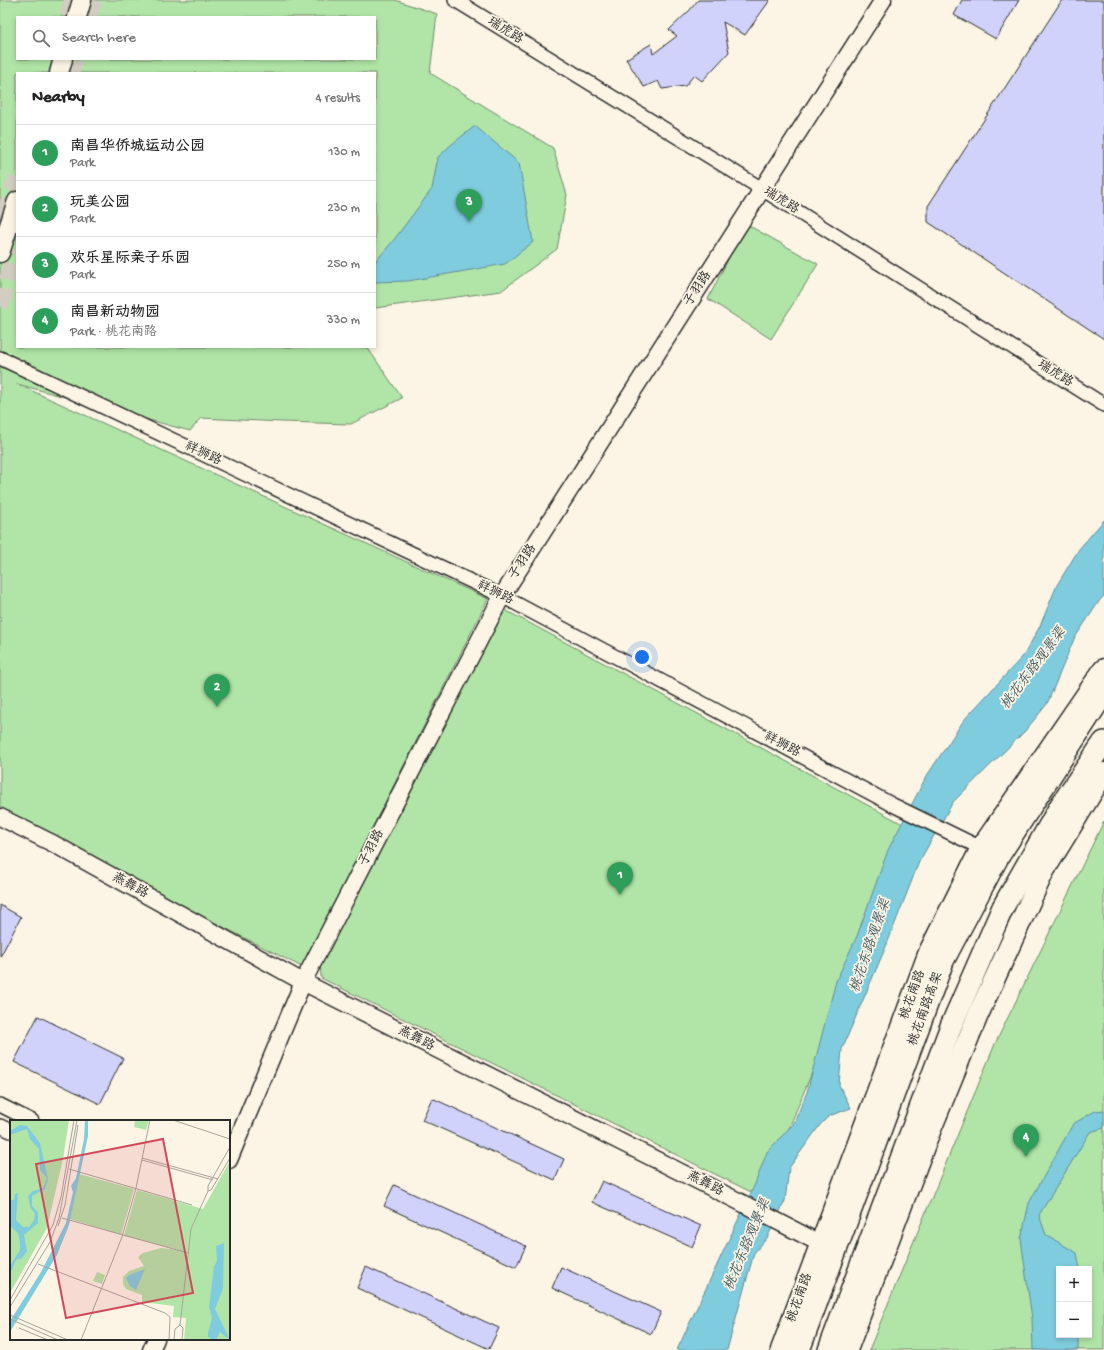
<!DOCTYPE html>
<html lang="en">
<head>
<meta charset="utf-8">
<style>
	body { margin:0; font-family:"Gochi Hand","LXGW WenKai TC",sans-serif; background:#f2f2f2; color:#222 }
	.controls { position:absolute; right:12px; bottom:12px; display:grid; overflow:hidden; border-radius:0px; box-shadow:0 2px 6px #0003 }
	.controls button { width:36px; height:36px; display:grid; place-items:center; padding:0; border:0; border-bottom:1px solid #e0e0e0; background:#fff; color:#222; font:20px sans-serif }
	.you { position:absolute; left:642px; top:657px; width:14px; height:14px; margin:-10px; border:3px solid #fff; border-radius:50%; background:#1a73e8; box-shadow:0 0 0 6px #1a73e833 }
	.badge { display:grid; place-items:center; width:26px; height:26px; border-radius:50%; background:#0f766e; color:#fff; font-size:13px; font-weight:700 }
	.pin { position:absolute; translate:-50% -33px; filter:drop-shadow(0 1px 2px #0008) }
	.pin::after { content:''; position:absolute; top:21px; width:14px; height:12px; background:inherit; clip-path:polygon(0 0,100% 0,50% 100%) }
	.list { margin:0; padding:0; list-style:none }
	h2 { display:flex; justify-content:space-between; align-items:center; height:52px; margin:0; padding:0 16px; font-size:17px }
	h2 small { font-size:13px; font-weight:400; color:#767676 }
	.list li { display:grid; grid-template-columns:26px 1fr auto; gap:12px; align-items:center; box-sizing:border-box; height:56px; padding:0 16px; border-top:1px solid #e0e0e0 }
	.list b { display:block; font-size:15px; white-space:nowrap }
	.list p { margin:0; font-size:13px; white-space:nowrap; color:#767676 }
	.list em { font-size:13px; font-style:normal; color:#767676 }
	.icon { flex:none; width:22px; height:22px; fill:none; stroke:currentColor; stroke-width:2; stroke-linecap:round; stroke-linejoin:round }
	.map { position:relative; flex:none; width:1104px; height:1350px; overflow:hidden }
	.search { position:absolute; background:#fff; box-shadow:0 2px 6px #0003; left:16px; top:16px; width:360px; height:44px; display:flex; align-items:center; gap:10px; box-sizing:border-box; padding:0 14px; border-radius:0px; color:#767676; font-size:15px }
	.panel { position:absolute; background:#fff; box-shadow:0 2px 6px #0003; left:16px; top:72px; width:360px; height:276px; border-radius:0px }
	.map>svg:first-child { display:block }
	.green { fill:#b1e5a7; stroke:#6e8869; fill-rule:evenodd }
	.water { fill:#80ccdf; stroke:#5e8c97 }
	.building { fill:#d1d2fb; stroke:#2b2b2b }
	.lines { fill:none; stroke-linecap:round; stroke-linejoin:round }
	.secondary-tunnel { stroke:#d2cdc0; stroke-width:18; stroke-dasharray:18 9; stroke-linecap:butt }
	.minor-casing { stroke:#2b2b2b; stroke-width:16 }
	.tertiary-casing { stroke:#2b2b2b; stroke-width:19 }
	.secondary-casing { stroke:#2b2b2b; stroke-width:21 }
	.primary-casing { stroke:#2b2b2b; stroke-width:23 }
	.trunk-casing { stroke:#2b2b2b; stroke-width:24 }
	.minor { stroke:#fcf5e5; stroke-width:13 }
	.tertiary { stroke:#fcf5e5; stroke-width:16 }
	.secondary { stroke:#fcf5e5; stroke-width:18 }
	.primary { stroke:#fcf5e5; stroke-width:20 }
	.trunk { stroke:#fcf5e5; stroke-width:21 }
	.labels { text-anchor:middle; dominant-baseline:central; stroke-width:3.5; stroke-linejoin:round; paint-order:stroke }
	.street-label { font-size:13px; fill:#2b2b2b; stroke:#fcf5e5 }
	.water-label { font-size:14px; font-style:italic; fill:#445b61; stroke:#fcf5e5 }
	.inset-road { fill:none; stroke:#a8a49b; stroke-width:1 }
	.view { fill:#d1495b; fill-opacity:0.15; stroke:#d1495b; stroke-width:2 }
	.inset-edge { fill:none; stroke:#2b2b2b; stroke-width:2 }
</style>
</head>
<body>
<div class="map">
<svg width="1104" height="1350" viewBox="0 0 1104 1350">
	<rect width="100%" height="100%" fill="#fcf5e5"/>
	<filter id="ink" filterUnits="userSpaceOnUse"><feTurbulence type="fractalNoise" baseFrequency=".025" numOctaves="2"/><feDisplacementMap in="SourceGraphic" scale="8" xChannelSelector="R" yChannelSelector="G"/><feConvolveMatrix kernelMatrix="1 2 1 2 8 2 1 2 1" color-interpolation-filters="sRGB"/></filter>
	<g filter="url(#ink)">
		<!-- green -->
		<g class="green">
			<path d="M0,0H395L437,14L430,73L553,148L567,195L557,249L501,291L375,308V73H17V347H367L402,398L351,424L282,422L201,418L190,431L17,384L488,599L302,967L0,814ZM17,17H375V59H17Z"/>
			<path d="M746,224L818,264L771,339L708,299Z"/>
			<path d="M505,610L912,829L778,1155L757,1195L321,978L320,960Z"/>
			<path d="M1104,821V1350H869L995,1044ZM1059,1269H1089V1335H1059Z"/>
		</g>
		<!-- water -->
		<g class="water">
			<path d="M475,126L519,163L533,242L505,264L408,281L375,282V262L393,241L432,189L438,157L452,144Z"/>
			<path d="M1104,520V596L1100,600L1074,639L1047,704L1025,731L953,802L919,862L887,944L842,1049L839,1085L851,1108L829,1116L820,1125L789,1168L785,1201L767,1238L754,1253L727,1350H677L755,1184L767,1152L794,1123L807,1092L836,981L857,936L888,850L926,777L964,720L1024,655L1040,626L1057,585L1079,549Z"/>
			<path d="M1104,1110V1128L1090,1132L1039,1215L1046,1235L1077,1253L1080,1269H1059V1335H1078V1350H1033L1032,1319L1021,1239L1029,1203L1073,1124L1095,1111Z"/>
		</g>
		<!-- building -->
		<g class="building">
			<path d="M698,0H770L745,35L723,22L729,52L702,81L694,75L685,86L662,89L658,81L644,87L626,59L651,44L653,54L677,36L669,30L690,10Z"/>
			<path d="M962,0H1019L996,39L954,15Z"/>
			<path d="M1062,0H1104V339L928,222V206Z"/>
			<path d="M0,905L21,917L0,957Z"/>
			<path d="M38,1016L123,1058L100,1104L14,1062Z"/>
			<path d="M432,1098L564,1159L555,1180L422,1120Z"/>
			<path d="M602,1181L701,1226L692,1247L592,1202Z"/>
			<path d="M394,1185L526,1246L516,1267L384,1206Z"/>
			<path d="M366,1267L499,1328L489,1349L357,1288Z"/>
			<path d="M561,1267L661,1312L651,1334L552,1288Z"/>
		</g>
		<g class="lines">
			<!-- secondary-tunnel -->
			<g class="secondary-tunnel">
				<path d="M68,17L73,0"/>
				<path d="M88,17L94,0"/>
				<path d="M70,73L75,59"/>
				<path d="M4,217L17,178"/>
				<path d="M0,307L17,250"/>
			</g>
			<defs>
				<g id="minor">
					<path d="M455,0L762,189L1104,405"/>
					<path d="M0,358L502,596L893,805L981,848"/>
					<path d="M0,1105L32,1121"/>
					<path d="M0,1126L11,1131"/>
				</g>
				<g id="tertiary">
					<path d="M0,817L54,844L303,982L738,1201L831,1249"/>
					<path d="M229,1160L303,982L502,596L883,0"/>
					<path d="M151,1350L156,1339"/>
				</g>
				<g id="secondary">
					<path d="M77,17L82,0"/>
					<path d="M59,73L63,59"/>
					<path d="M0,253L17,201"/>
				</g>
				<g id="primary">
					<path d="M781,1350L929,952L981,848L1104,669"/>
					<path d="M847,1350L927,1139L978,1015L1044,871L1104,773"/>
				</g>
				<g id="trunk">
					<path d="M799,1350L943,961L998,857L1104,693"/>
					<path d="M829,1350L951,1026L1003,907L1061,805L1104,742"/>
				</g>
			</defs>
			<!-- minor casing -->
			<use href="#minor" class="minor-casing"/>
			<!-- tertiary casing -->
			<use href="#tertiary" class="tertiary-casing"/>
			<!-- secondary casing -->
			<use href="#secondary" class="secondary-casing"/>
			<!-- primary casing -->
			<use href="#primary" class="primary-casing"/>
			<!-- trunk casing -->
			<use href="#trunk" class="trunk-casing"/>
			<!-- minor -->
			<use href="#minor" class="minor"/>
			<!-- tertiary -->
			<use href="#tertiary" class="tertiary"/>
			<!-- secondary -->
			<use href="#secondary" class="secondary"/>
			<!-- primary -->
			<use href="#primary" class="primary"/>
			<!-- trunk -->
			<use href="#trunk" class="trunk"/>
		</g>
	</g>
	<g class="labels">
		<!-- street labels -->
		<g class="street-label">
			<text transform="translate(505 31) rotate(32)">瑞虎路</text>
			<text transform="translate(781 201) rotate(32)">瑞虎路</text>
			<text transform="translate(698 289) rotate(-57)">子羽路</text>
			<text transform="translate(1055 374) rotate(32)">瑞虎路</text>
			<text transform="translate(203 454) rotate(25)">祥狮路</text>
			<text transform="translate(523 562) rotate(-57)">子羽路</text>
			<text transform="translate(495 593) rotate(26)">祥狮路</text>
			<text transform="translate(782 745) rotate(28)">祥狮路</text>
			<text transform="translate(372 848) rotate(-63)">子羽路</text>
			<text transform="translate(130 886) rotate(29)">燕舞路</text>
			<text transform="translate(913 995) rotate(-70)">桃花南路</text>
			<text transform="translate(926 1009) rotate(-70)">桃花南路高架</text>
			<text transform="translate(416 1039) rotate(27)">燕舞路</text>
			<text transform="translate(705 1184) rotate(27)">燕舞路</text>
			<text transform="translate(800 1298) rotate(-70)">桃花南路</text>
		</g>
		<!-- water labels -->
		<g class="water-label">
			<text transform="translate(1034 669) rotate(-53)">桃花东路观景渠</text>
			<text transform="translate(871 946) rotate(-71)">桃花东路观景渠</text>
			<text transform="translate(748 1245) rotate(-67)">桃花东路观景渠</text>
		</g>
	</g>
	<!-- overview -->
	<g transform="translate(10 1120)">
		<rect width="220" height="220" fill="#fcf5e5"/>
		<path d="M0,0H59L53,39L37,108L0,173ZM125,0H139L136,10L124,7ZM220,41V220H174L176,198L163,197L164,186L132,182V175L116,169L113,164V157L119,151L134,146L128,137L133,133L151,128L169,130L114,116L127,70L193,89ZM69,54L124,69L111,115L60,99ZM87,152L95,155L92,164L83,161Z" fill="#b1e5a7"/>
		<path d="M75,0H78V16L59,105L47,135L0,212V201L31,152L56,103L63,72L61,66L66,58L74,19ZM10,5L17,6L30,23L38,59L35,69L22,76V86L28,92V103L14,115L17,131L12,138L6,140L0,154V146L10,130V123L8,113L0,106V80H4L5,74L8,73L6,100L13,107H19L24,100L25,94L20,87L18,76L23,71L33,68L37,58L30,50L29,29L20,19L17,9L0,15V11ZM214,123L213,169L205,189L220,220L210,212L206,220H203L198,217V213L202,198L199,187L204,146L207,141L206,126ZM135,149L126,170L120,166L116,158L119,155Z" fill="#80ccdf"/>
		<path class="inset-road" d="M163,0L220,19M220,27L198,66V71L201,70L220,38M132,38L208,59M132,40L203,60M59,49L182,85M52,98L178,133M48,106L55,85L68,5M28,144L155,193L160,197L159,220M0,180L43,105L51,77L64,0M0,187L40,122L49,98L67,0M0,195L58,220M0,199L48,220M170,205L181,109L198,71M9,208L38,220M71,220L112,117L126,68L140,0M164,220L165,209L170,205L173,208L172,220"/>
		<path class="view" d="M153,19L183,173L56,198L26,44Z"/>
		<rect width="220" height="220" class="inset-edge"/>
	</g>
</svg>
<div class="controls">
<button>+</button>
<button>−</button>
</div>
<div class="you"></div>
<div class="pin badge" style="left:620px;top:895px;background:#2e9e5b">1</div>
<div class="pin badge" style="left:217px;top:707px;background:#2e9e5b">2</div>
<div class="pin badge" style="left:469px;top:222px;background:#2e9e5b">3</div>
<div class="pin badge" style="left:1026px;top:1157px;background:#2e9e5b">4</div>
<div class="search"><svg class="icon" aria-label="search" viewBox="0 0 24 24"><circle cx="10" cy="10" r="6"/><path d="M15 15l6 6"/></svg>Search here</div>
<section class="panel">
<h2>Nearby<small>4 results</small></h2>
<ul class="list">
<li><span class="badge" style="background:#2e9e5b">1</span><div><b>南昌华侨城运动公园</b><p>Park</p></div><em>130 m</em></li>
<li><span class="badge" style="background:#2e9e5b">2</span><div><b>玩美公园</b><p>Park</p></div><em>230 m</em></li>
<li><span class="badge" style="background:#2e9e5b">3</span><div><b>欢乐星际亲子乐园</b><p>Park</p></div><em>250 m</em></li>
<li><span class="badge" style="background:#2e9e5b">4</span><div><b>南昌新动物园</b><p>Park · 桃花南路</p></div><em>330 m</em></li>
</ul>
</section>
</div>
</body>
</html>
